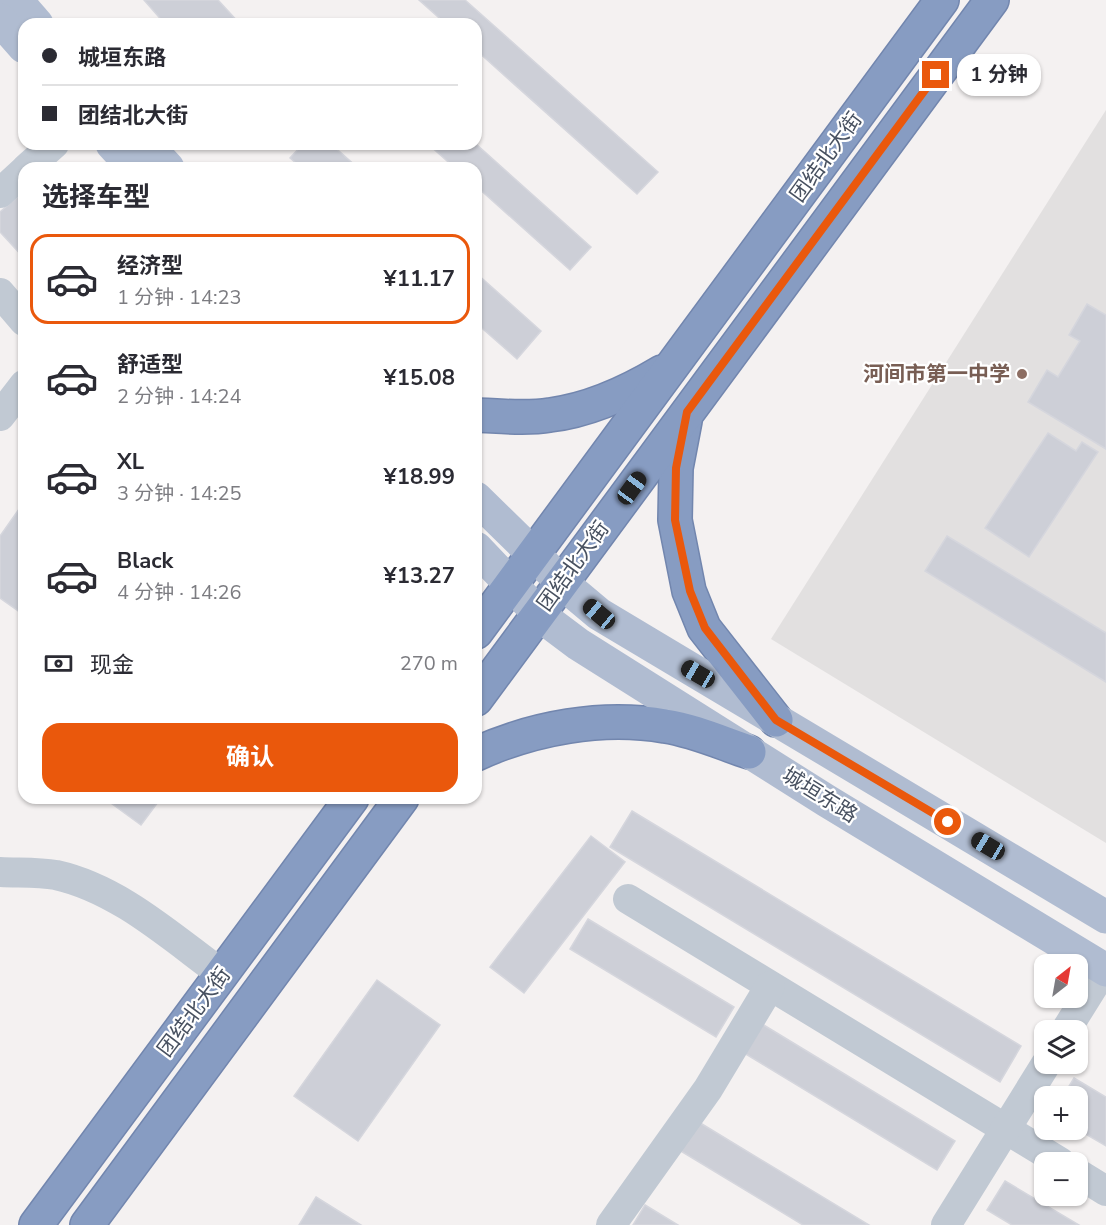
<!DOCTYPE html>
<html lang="zh">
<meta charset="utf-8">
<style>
body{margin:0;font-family:"Nunito Sans","Noto Sans SC",sans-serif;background:#f2f2f3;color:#2b2b33;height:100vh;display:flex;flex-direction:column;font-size:22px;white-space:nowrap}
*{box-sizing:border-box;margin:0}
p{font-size:20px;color:#7c7c81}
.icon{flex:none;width:33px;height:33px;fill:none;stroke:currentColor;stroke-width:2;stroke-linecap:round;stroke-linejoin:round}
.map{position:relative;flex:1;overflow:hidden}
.drawer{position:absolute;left:18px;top:162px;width:464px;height:642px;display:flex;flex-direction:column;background:#fff;border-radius:18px;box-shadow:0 2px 4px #0004}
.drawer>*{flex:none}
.banner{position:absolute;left:18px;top:18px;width:464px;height:132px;border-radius:18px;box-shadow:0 2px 4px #0004;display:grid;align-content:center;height:132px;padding:0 24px;background:#fff}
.needle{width:39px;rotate:31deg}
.controls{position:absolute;left:1034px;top:954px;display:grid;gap:12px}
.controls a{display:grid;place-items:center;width:54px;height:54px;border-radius:12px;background:#fff;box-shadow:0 2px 4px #0004;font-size:30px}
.end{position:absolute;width:27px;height:27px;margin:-14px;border:8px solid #ea580c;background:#fff;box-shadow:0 0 0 3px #fff}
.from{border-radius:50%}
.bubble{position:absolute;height:42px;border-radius:18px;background:#fff;box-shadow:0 2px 4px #0004;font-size:20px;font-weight:700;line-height:42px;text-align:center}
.car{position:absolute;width:18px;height:36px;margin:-18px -9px;border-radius:8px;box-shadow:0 0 4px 2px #0007;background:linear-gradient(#222 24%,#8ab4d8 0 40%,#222 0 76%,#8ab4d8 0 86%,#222 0)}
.banner b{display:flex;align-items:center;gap:21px;height:57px;font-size:22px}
.banner b+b{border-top:2px solid #e1e1e2}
.banner i{width:15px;height:15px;background:#2b2b33}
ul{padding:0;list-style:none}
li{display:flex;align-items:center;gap:18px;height:90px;margin:0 12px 9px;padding:0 12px;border:3px solid transparent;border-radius:18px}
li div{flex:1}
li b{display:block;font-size:22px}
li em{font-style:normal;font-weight:700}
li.selected{border-color:#ea580c}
li>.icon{width:54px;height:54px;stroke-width:1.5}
h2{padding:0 24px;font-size:27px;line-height:72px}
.pay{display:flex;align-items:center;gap:15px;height:66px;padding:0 24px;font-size:22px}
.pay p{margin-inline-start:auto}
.primary-button{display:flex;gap:12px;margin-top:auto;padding:12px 24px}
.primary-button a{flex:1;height:69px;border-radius:18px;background:#ea580c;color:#fff;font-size:24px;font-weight:700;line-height:69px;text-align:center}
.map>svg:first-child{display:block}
</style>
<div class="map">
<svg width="1106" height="1225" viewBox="0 0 1106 1225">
<rect width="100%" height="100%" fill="#f4f1f1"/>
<!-- education -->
<polygon fill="#e2e0e0" points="1106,110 1106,843 771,639"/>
<!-- building -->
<g fill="#cdcfd7" stroke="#d5d6dd" stroke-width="1.5">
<polygon points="144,0 218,0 240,24 165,24"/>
<polygon points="419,0 465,0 658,172 637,194 476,50 476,24 446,24"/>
<polygon points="303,144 331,144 358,168 302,168 290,158"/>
<polygon points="428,144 476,144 591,247 570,270 476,186 476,168 455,168"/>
<polygon points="24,191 24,258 0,232 0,212"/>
<polygon points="476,273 541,331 517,359 476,323"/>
<polygon points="1087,304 1106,315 1106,449 1028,402 1047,370 1058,377 1080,341 1069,335"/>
<polygon points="1048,433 1076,451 1082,442 1098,452 1029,557 985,528"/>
<polygon points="24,502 24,615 0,598 0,536"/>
<polygon points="947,536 1106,633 1106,682 925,571"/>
<polygon points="104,798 161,798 141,825"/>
<polygon points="632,811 1021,1046 1000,1082 610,847"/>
<polygon points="591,836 625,862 524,993 490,967"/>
<polygon points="588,919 734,1007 716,1037 570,949"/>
<polygon points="377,980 440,1025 358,1141 294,1096"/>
<polygon points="762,1024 955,1141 937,1170 744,1053"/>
<polygon points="1074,1078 1106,1097 1106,1146 1077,1129 1077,1096 1063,1096"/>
<polygon points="697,1121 869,1225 803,1225 679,1150"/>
<polygon points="1005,1181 1079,1225 1012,1225 987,1210"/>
<polygon points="316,1197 361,1225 299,1225"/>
<polygon points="645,1205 678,1225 633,1225"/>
</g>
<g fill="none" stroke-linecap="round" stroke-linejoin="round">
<!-- highway casing -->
<g stroke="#7286ae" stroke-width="36">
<g id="highway">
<path d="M476,415C500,416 526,419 550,415C590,410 627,393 662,372"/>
<polyline points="685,421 676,468 675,520 689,591 704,628 776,720"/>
<polyline points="476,632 942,0"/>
<polyline points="476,699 992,0"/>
<path d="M476,754C533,728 602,715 665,726C693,730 722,743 749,752"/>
<polyline points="36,1225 352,798"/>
<polyline points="87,1225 402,798"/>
</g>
</g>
<!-- minor -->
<g stroke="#c1c9d3" stroke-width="30">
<polyline points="27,168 54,144"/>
<polyline points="0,193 24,171"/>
<polyline points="0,293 24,321"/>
<polyline points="0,416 24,385"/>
<path d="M0,872C18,873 38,872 56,875C119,889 171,937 222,974"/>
<polyline points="628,899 1060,1162"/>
<polyline points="1066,1030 1104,969"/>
<polyline points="1077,1173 1106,1191"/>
<polyline points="611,1225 708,1089 770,986"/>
<polyline points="946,1225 1046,1064"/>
</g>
<!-- major -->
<g stroke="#b0bcd1" stroke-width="33">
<polyline points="16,0 37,24"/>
<polyline points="0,20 24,47"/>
<polyline points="112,144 134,168"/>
<polyline points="146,144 168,168"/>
<polyline points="476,498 568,588 599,614 1106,917"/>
<polyline points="476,548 542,617 578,644 827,801 1106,970"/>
</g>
<!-- highway -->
<use href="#highway" stroke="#879cc2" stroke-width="33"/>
</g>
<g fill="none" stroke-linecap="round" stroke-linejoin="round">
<!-- route -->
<polyline stroke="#ea580c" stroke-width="8" points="936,75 687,412 676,468 675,520 690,591 705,628 776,720 948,822"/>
</g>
<!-- markers -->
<circle fill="#8d6e63" stroke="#fff" stroke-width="2" cx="1022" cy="374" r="6"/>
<g text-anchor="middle" stroke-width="4.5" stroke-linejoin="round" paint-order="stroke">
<!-- street labels -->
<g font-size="21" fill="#485160" stroke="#fff">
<text transform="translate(826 157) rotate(-54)" y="7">团结北大街</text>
<text transform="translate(573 566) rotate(-54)" y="7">团结北大街</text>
<text transform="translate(820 795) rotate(32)" y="7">城垣东路</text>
<text transform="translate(194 1012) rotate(-53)" y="7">团结北大街</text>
</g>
<!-- education labels -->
<g font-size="21" font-weight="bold" fill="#785e54" stroke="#fff" text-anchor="end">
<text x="1010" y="381">河间市第一中学</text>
</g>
</g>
</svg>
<div class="controls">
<a><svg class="needle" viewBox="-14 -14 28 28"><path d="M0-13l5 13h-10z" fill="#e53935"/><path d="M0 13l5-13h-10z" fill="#7c7c81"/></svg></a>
<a><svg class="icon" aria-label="layers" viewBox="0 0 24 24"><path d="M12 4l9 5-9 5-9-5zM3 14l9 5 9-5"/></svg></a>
<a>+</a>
<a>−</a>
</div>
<i class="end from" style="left:948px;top:822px"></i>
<i class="end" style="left:936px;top:75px"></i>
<div class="bubble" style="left:957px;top:54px;width:84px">1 分钟</div>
<i class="car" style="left:632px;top:488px;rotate:36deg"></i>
<i class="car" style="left:599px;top:614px;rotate:310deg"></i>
<i class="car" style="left:698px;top:674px;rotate:300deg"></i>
<i class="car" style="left:988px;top:846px;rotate:301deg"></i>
<div class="banner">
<b><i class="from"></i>城垣东路</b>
<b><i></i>团结北大街</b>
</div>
<section class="drawer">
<h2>选择车型</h2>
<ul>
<li class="selected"><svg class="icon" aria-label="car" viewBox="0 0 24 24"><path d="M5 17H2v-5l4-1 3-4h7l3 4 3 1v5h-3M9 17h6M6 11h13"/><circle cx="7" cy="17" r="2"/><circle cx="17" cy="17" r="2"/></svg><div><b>经济型</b><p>1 分钟 · 14:23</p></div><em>¥11.17</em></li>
<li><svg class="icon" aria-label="car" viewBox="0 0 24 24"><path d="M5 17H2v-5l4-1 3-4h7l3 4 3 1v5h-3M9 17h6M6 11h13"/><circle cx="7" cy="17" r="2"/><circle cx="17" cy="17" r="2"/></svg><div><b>舒适型</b><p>2 分钟 · 14:24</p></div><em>¥15.08</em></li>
<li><svg class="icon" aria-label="car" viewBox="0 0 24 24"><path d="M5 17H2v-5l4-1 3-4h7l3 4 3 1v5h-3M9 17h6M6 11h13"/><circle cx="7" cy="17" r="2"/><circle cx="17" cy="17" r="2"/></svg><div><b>XL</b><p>3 分钟 · 14:25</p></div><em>¥18.99</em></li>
<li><svg class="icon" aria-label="car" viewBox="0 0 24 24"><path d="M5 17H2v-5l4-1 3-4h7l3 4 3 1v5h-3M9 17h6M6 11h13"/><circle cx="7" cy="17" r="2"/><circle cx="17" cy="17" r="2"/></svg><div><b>Black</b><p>4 分钟 · 14:26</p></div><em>¥13.27</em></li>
</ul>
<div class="pay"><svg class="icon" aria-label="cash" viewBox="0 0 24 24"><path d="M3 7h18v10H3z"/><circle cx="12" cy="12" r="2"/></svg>现金<p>270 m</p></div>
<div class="primary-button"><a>确认</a></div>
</section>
</div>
